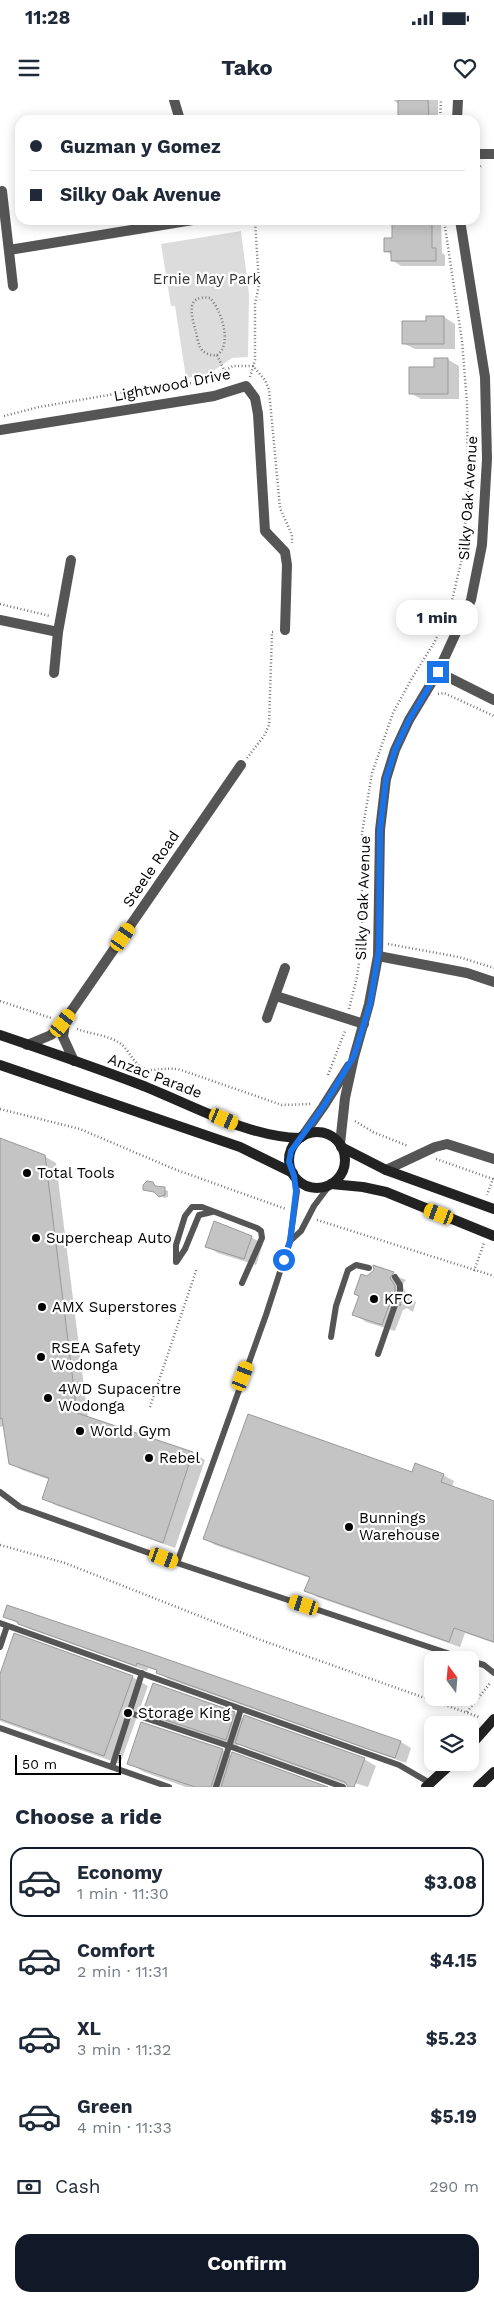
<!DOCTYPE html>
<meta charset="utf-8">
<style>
body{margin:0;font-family:"Work Sans",sans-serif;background:#f6f6f7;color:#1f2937;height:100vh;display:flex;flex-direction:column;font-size:19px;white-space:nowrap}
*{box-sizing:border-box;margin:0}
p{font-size:16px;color:#747a83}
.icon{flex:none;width:28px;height:28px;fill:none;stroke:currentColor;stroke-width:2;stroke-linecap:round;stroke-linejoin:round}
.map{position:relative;height:1687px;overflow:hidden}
.panel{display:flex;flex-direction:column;background:#fff;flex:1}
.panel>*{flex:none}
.guide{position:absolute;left:15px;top:15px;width:465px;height:110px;border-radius:15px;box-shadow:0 2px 12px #0003;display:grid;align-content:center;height:110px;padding:0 15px;background:#fff}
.needle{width:32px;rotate:344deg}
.tools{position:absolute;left:424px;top:1551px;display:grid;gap:10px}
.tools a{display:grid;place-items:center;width:55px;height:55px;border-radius:10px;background:#fff;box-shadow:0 2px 12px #0003;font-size:25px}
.scale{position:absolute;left:15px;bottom:12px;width:106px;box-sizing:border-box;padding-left:5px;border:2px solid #000;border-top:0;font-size:14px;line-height:18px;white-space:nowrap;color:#000;-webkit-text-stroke:4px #fff;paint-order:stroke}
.end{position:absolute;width:22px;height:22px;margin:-11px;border:6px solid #1a73e8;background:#fff;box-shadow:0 0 0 2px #fff}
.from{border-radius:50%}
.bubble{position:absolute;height:35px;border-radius:15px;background:#fff;box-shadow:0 2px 12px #0003;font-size:16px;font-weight:700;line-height:35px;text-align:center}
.car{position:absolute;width:15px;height:30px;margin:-15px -8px;border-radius:6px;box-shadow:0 0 4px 1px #0007;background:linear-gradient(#f5c518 24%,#345 0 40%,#f5c518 0 76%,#345 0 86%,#f5c518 0)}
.guide b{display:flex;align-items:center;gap:18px;height:48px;font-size:19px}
.guide b+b{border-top:1px solid #e0e1e3}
.guide i{width:12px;height:12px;background:#1f2937}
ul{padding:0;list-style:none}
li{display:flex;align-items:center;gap:15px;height:70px;margin:0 10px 8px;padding:0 5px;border:2px solid transparent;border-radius:15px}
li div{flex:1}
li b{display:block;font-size:19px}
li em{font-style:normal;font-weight:700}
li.on{border-color:#111827}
li>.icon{width:45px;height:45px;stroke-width:1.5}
h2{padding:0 15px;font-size:22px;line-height:60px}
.pay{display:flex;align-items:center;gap:12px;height:55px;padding:0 15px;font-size:19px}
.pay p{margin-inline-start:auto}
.action{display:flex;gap:10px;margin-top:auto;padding:10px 15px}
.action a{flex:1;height:58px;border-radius:15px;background:#111827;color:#fff;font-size:20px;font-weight:700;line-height:58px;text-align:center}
.status{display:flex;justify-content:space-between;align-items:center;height:35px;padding:0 25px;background:#fff;direction:ltr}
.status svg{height:14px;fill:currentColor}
header{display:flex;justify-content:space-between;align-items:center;height:65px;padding:0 15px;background:#fff;font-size:22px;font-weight:700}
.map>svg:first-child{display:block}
</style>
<div class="status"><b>11:28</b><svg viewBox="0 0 49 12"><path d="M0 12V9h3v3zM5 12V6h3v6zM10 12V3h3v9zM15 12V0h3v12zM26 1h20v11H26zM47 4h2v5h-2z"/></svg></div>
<header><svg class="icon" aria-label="menu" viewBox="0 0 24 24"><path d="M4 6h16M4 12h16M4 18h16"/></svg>Tako<svg class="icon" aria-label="heart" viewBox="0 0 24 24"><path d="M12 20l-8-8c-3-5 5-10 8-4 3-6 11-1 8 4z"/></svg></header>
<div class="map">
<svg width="494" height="1687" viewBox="0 0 494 1687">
<rect width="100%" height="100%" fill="#fff"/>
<!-- green -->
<polygon fill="#dcdcdc" points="241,131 249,194 248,257 232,258 207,275 186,278 175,206 171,206 161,144"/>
<!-- shadow -->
<g fill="#0003" fill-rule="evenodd">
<polygon points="393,0 438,0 438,20 399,20 399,4"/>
<polygon points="393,120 441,120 442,153 445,155 445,166 401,166 392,160 392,155 385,151 393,139"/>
<polygon points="444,217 455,224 455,249 415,249 403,243 427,222"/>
<polygon points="447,259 459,266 459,299 421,299 410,293 435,268"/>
<polygon points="0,1039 44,1056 56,1063 88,1318 193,1353 205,1360 175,1448 55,1405 44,1398 50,1380 22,1370 10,1363 5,1326 0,1327"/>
<polygon points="154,1084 157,1087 168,1091 168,1097 164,1098 157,1093 145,1089"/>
<polygon points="251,1137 263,1144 256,1165 218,1153 206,1146"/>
<path d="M374,1167L406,1180L402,1185L408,1197L416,1202L413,1212L407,1208L403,1210L395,1231L366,1222L354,1214L368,1177L375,1170ZM402,1197H404L402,1204H399Z"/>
<polygon points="413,1374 443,1375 454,1381 452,1387 494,1402 494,1543 465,1533 460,1547 317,1497 306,1490 310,1478 215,1445 205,1439"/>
<polygon points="8,1506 401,1642 411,1648 406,1663 168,1579 158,1571 148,1568 147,1571 30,1529 5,1517"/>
<polygon points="0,1577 132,1577 148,1586 120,1664 0,1621"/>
<polygon points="146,1612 234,1613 244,1619 364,1659 376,1666 368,1687 351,1682 350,1686 249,1649 239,1643 238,1646 158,1619"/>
<polygon points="222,1650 232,1656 325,1687 186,1687 144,1672 128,1663"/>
</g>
<!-- building -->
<g fill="#c4c4c4" stroke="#999">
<polygon points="398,0 428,0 429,20 398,20"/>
<polygon points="392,120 432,120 432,148 436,148 436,161 391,161 391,151 384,152 384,138 392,138"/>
<polygon points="426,216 444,216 444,244 402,244 402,221 426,221"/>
<polygon points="434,258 448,258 448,294 409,294 409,267 434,267"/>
<polygon points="0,1038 45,1055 77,1313 193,1352 163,1443 42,1399 49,1378 9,1364 2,1318 0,1319"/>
<polygon points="147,1081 153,1082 155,1086 165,1087 165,1095 159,1097 154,1092 143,1090 143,1085"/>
<polygon points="214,1121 252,1136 244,1159 205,1147"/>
<polygon points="373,1165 394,1172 390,1178 395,1186 395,1193 400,1196 404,1194 400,1206 396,1200 390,1203 382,1225 352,1215 359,1196 354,1194 361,1174 367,1176 374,1170"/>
<polygon points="248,1314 412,1372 415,1363 444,1374 441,1382 494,1401 494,1542 454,1528 449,1542 304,1491 310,1477 203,1439"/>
<polygon points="7,1505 152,1554 401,1641 395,1658 368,1649 156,1573 157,1570 137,1563 136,1566 18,1524 18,1522 3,1517"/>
<polygon points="14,1533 133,1576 104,1656 0,1619 0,1574"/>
<polygon points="153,1583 235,1612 226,1640 144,1613 146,1609 144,1608"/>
<polygon points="244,1615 365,1658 354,1687 348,1687 345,1682 235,1643"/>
<polygon points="141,1622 223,1649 211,1687 195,1687 127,1664"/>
<polygon points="232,1652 328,1687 221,1687"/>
</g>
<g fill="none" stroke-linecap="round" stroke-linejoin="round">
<!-- path -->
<g stroke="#777" stroke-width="2.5" stroke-dasharray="1 2.5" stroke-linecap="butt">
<polyline points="440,20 441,0"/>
<polyline points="475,71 481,66"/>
<path d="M217,255C233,245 221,209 210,198C184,194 192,217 196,232C197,236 198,243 200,247C203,253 210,256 217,255L225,272"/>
<polyline points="250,277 255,260 255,204 259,185 255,120"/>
<polyline points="4,316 39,307 161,286 205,282 233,266 253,266 265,280 269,290 280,408 292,435 292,443"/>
<polyline points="0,504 50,516"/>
<polyline points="438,594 444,593 494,616"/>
<polyline points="247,658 264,636 269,625 272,532 274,532"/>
<polyline points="388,844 459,857 494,868"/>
<polyline points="0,901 51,918"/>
<polyline points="349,909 357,877 362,841 362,733 372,673 393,613 412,578 434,543 449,513 463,454 468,388 467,303 462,241 444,120"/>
<path d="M77,929C90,934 109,935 121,944C131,952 135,969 150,970C161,970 169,967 181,970L282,1005L311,1004"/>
<polyline points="328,975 345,931"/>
<polyline points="0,1009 80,1029 174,1069 286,1109"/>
<polyline points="355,1021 373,1032 408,1046"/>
<polyline points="436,1059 493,1079 487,1095"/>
<polyline points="317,1120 494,1176"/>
<polyline points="474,1171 484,1143"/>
<polyline points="150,1307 197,1168"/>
<polyline points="0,1445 65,1463 258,1539 479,1617"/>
<polyline points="467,1612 491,1582"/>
</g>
<!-- service -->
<g stroke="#555" stroke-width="6">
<polyline points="290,1141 301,1131 314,1106 329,1086"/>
<polyline points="177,1161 185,1149 199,1115 212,1112"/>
<polyline points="176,1162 176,1145 185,1116 192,1107 202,1107 257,1128 261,1131 262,1138 242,1183"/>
<polyline points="395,1177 400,1185 400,1191"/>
<polyline points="331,1237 336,1206 348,1170 356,1165 369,1168"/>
<polyline points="378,1254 395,1205"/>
<polyline points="0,1392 20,1407 177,1463 266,1215 290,1141 297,1091 294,1076"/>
<polyline points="177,1463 468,1560"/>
<polyline points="0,1523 399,1665 430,1683"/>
<polyline points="0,1547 7,1526"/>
<polyline points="470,1561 484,1565 494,1573"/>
<polyline points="130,1613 229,1646 343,1687"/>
<polyline points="0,1628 169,1687"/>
<polyline points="112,1667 142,1573"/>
<polyline points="216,1687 241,1609"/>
</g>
<!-- minor -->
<g stroke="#555" stroke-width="10">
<polyline points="174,0 180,20"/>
<polyline points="457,20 458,0"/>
<polyline points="475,54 494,54"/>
<polyline points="2,91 13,186"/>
<polyline points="9,150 193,120"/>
<polyline points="0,330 214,296 246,286 255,298 258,314 265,431 285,452 287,465 285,530"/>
<polyline points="0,520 58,532"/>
<polyline points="438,572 494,600"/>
<polyline points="54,573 58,532 71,460"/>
<polyline points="378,856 467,873 494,882"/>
<polyline points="276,896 364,924"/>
<polyline points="267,918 285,868"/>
<polyline points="65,923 63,937 74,961"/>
<polyline points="27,945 51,935 63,923 241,665"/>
<polyline points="302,1037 323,1007 349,966"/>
<polyline points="340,1044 345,998 354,957 369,904 378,856 380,730 386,679 395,650 409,620 438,572 471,500 482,445 487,359 485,277 460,120"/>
<polyline points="386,1070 435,1047 447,1044 494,1059"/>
</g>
<!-- secondary -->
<g stroke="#222" stroke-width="10">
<path d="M0,935C47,951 94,967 141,985C190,1004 247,1037 300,1038"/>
<polyline points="0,965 240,1047 293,1073"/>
<circle cx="317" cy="1060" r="28"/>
<polyline points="341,1047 386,1070 494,1109"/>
<polyline points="331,1084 363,1087 386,1092 494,1136"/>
<polyline points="470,1646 494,1619"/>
<polyline points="426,1687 453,1662"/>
<polyline points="478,1687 494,1672"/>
</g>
</g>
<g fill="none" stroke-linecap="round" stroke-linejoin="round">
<!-- route -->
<polyline stroke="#1a73e8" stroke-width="6" points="284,1160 290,1142 296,1091 294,1076 289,1062 291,1051 323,1007 354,956 370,904 379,850 380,730 386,679 395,650 409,620 438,572"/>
</g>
<!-- markers -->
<g fill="#000" stroke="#fff" stroke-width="2">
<circle cx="27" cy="1073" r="5"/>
<circle cx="36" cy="1138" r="5"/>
<circle cx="374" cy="1199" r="5"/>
<circle cx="42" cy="1207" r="5"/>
<circle cx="41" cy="1257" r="5"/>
<circle cx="48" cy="1298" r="5"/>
<circle cx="80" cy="1331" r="5"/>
<circle cx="149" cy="1358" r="5"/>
<circle cx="349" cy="1427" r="5"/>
<circle cx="128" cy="1613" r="5"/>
</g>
<g text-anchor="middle" stroke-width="4.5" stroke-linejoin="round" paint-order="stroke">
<!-- park labels -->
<g font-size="15" fill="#333" stroke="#fff">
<text x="207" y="184">Ernie May Park</text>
</g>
<!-- street labels -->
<g font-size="15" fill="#000" stroke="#fff">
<text transform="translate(172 285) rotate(-11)" y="5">Lightwood Drive</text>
<text transform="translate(468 398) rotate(-86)" y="5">Silky Oak Avenue</text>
<text transform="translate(151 769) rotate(-56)" y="5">Steele Road</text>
<text transform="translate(363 798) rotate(-88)" y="5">Silky Oak Avenue</text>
<text transform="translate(155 976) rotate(21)" y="5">Anzac Parade</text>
</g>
<!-- poi labels -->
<g font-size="15" fill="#000" stroke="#fff" text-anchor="start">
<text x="37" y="1078">Total Tools</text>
<text x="46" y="1143">Supercheap Auto</text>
<text x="384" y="1204">KFC</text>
<text x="52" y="1212">AMX Superstores</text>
<text x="51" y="1253">RSEA Safety<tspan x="51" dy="17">Wodonga</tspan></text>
<text x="58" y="1294">4WD Supacentre<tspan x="58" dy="17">Wodonga</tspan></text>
<text x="90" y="1336">World Gym</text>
<text x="159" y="1363">Rebel</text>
<text x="359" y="1423">Bunnings<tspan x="359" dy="17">Warehouse</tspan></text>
<text x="138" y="1618">Storage King</text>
</g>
</g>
</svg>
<div class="tools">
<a><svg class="needle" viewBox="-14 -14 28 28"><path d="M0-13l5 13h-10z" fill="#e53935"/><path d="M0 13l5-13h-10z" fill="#747a83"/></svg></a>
<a><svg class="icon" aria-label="layers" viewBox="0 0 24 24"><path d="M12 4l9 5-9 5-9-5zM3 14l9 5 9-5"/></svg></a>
</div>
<div class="scale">50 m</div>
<i class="end from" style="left:284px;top:1160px"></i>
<i class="end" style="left:438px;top:572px"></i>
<div class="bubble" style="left:396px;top:500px;width:82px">1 min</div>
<i class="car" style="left:123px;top:837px;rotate:35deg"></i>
<i class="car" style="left:63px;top:923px;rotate:38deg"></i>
<i class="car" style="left:224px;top:1019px;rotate:113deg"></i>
<i class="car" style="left:439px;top:1114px;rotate:291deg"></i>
<i class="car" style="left:243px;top:1276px;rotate:21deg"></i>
<i class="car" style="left:164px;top:1458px;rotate:110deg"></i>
<i class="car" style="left:304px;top:1505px;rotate:288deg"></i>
<div class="guide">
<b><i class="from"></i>Guzman y Gomez</b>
<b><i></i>Silky Oak Avenue</b>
</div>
</div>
<section class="panel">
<h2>Choose a ride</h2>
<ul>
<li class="on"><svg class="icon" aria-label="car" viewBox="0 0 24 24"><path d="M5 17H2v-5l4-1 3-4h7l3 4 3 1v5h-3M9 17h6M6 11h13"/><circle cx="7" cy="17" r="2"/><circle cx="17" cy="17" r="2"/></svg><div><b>Economy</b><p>1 min · 11:30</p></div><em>$3.08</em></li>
<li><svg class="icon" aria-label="car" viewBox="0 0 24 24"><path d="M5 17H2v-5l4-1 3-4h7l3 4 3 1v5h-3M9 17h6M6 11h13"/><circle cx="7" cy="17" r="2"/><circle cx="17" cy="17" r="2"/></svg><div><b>Comfort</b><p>2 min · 11:31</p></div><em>$4.15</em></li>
<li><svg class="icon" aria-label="car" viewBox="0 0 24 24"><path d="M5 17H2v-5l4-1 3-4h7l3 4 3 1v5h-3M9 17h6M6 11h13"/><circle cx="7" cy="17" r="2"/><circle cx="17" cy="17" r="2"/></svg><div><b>XL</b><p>3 min · 11:32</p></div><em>$5.23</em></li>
<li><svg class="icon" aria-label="car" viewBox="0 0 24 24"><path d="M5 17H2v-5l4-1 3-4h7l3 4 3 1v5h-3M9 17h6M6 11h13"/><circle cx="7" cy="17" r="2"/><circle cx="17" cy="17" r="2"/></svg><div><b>Green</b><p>4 min · 11:33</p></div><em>$5.19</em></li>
</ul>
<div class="pay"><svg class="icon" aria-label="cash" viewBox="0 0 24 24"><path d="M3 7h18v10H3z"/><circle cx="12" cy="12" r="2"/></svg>Cash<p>290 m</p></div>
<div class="action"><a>Confirm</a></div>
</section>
